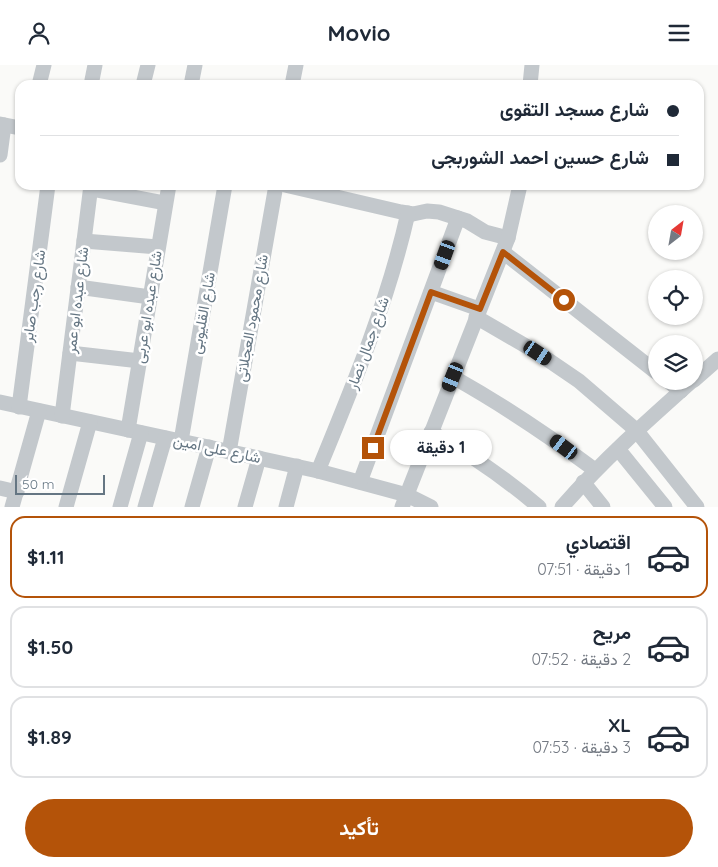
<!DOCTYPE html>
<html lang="ar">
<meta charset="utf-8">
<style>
body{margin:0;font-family:Quicksand,Vazirmatn,sans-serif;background:#f2f2f3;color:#1f2937;direction:rtl;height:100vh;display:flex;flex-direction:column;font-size:19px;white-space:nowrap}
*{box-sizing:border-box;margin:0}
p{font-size:16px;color:#747a83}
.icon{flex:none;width:28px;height:28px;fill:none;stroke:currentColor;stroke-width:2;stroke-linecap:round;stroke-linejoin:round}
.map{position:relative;height:442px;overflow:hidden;direction:ltr}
.panel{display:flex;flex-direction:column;background:#fff;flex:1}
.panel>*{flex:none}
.banner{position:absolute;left:15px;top:15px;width:689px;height:110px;border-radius:15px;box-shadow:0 1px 4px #0004;direction:rtl;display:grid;align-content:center;height:110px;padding:0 25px;background:#fff}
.needle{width:32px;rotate:31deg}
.buttons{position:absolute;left:648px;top:140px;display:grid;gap:10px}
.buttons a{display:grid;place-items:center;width:55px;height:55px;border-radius:50%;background:#fff;box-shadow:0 1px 4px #0004;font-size:25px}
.scale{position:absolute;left:15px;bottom:12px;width:90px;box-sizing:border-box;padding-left:5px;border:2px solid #657683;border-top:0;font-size:14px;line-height:18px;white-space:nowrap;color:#657683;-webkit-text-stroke:4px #fff;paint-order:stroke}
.end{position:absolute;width:22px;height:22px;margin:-11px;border:6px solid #b45309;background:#fff;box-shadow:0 0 0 2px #fff}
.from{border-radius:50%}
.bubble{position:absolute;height:35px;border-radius:18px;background:#fff;box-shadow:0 1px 4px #0004;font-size:16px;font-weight:700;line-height:35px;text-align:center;direction:rtl}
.car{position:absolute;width:15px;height:30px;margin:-15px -8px;border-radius:6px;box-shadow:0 0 4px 1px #0007;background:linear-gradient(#222 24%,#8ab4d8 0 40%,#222 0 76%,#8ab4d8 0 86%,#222 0)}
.banner b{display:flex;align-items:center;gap:18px;height:48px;font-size:19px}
.banner b+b{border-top:1px solid #e0e1e3}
.banner i{width:12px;height:12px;background:#1f2937}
ul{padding:9px 0 0;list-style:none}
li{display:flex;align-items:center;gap:15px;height:82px;margin:0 10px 8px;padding:0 15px;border:2px solid #e0e1e3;border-radius:15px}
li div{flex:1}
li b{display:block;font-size:19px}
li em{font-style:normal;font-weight:700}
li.selected{border-color:#b45309}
li>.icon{width:45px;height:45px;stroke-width:1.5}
.cta{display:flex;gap:10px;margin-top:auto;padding:10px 25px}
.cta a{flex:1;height:58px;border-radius:30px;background:#b45309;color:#fff;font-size:20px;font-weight:700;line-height:58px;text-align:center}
header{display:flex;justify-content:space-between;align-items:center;height:65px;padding:0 25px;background:#fff;font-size:22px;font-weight:700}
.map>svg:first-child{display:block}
</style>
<header><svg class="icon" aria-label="menu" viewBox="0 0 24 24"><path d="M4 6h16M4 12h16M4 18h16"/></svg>Movio<svg class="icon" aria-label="person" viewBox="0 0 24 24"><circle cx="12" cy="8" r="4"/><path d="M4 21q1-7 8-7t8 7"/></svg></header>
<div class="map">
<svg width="718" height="442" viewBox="0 0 718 442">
<rect width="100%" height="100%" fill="#fafaf8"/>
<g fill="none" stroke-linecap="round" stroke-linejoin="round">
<!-- minor -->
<g stroke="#c3c8cc" stroke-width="15">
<polyline points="39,20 44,0"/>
<polyline points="91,20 95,0"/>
<polyline points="143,20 148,0"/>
<polyline points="191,20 195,0"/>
<polyline points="292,20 296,0"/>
<polyline points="530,20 532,0"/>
<polyline points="0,59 20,63"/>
<polyline points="0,90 4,60"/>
<polyline points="285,120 401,147 413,149 427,146 439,147 467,156 485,167 508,173"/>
<polyline points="91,124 165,138"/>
<polyline points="84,176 158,182"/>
<polyline points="503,187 656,307"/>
<polyline points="78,222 150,232"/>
<polyline points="431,227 479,244"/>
<polyline points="476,252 538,288 579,316 636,365 697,442"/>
<polyline points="70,288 140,296"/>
<path d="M453,312C503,340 549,371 595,405"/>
<polyline points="694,315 718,294"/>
<polyline points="668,316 681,326"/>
<polyline points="0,337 318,406 407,430 431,442"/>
<polyline points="19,342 48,120"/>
<polyline points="62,351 91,120"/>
<polyline points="128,365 169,120"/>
<path d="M431,367C470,389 505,413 539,442"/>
<polyline points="181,376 225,120"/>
<polyline points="618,384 665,442"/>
<polyline points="229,387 276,120"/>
<path d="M318,406C353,321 388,237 408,148"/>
<polyline points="360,417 458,153"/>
<polyline points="583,417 603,442"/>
<polyline points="0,423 17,427"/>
<polyline points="12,442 39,346"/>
<polyline points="66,442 90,357"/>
<polyline points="120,442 141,368"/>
<polyline points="145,442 165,373"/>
<polyline points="192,442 209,382"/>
<polyline points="245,442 259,393"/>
<polyline points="286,442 297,401"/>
<polyline points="402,442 508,173 520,120"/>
<path d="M562,442C602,396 647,356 692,316"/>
</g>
</g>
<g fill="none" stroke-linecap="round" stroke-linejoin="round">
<!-- route -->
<polyline stroke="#b45309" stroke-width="6" points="373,383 431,227 480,244 503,187 564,235"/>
</g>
<g text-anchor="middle" stroke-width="5" stroke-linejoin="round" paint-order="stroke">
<!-- street labels -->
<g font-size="15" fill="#657683" stroke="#fff">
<text transform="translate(34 231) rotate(-82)" y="5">شارع رجب صابر</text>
<text transform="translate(77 235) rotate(-83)" y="5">شارع عبده ابو عمر</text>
<text transform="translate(148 242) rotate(-81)" y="5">شارع عبده ابو عربى</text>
<text transform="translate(203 248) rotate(-80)" y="5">شارع القليوبى</text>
<text transform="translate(252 253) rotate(-80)" y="5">شارع محمود العجلاتى</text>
<text transform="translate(368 278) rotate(-70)" y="5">شارع جمال نصار</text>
<text transform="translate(217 384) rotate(12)" y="5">شارع على امين</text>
</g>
</g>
</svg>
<div class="buttons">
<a><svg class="needle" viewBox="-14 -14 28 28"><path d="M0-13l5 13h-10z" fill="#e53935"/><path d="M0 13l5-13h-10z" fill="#747a83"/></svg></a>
<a><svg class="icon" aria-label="locate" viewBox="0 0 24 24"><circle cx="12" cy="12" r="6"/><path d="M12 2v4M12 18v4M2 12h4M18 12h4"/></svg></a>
<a><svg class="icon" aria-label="layers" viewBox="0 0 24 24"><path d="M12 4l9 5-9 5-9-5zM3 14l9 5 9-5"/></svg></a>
</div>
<div class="scale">50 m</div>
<i class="end from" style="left:564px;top:235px"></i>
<i class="end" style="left:373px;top:383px"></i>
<div class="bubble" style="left:390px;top:365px;width:102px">1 دقيقة</div>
<i class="car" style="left:445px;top:190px;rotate:200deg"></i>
<i class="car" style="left:538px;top:288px;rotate:124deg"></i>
<i class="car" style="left:453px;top:312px;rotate:202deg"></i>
<i class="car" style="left:564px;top:382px;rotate:307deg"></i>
<div class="banner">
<b><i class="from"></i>شارع مسجد التقوى</b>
<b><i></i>شارع حسين احمد الشوربجى</b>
</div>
</div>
<section class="panel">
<ul>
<li class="selected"><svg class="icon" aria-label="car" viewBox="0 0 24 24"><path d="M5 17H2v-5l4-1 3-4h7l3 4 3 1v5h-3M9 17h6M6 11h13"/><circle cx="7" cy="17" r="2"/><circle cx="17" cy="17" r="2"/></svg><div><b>اقتصادي</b><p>1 دقيقة · 07:51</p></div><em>$1.11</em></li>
<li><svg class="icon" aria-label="car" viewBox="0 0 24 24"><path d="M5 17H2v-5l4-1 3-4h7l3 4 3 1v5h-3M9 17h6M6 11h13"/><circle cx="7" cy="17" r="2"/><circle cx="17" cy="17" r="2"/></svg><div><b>مريح</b><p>2 دقيقة · 07:52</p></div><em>$1.50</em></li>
<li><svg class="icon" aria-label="car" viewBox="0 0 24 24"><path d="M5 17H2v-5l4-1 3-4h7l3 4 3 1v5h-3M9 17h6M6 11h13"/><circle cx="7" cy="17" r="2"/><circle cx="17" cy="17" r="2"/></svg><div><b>XL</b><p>3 دقيقة · 07:53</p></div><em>$1.89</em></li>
</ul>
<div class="cta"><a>تأكيد</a></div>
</section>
